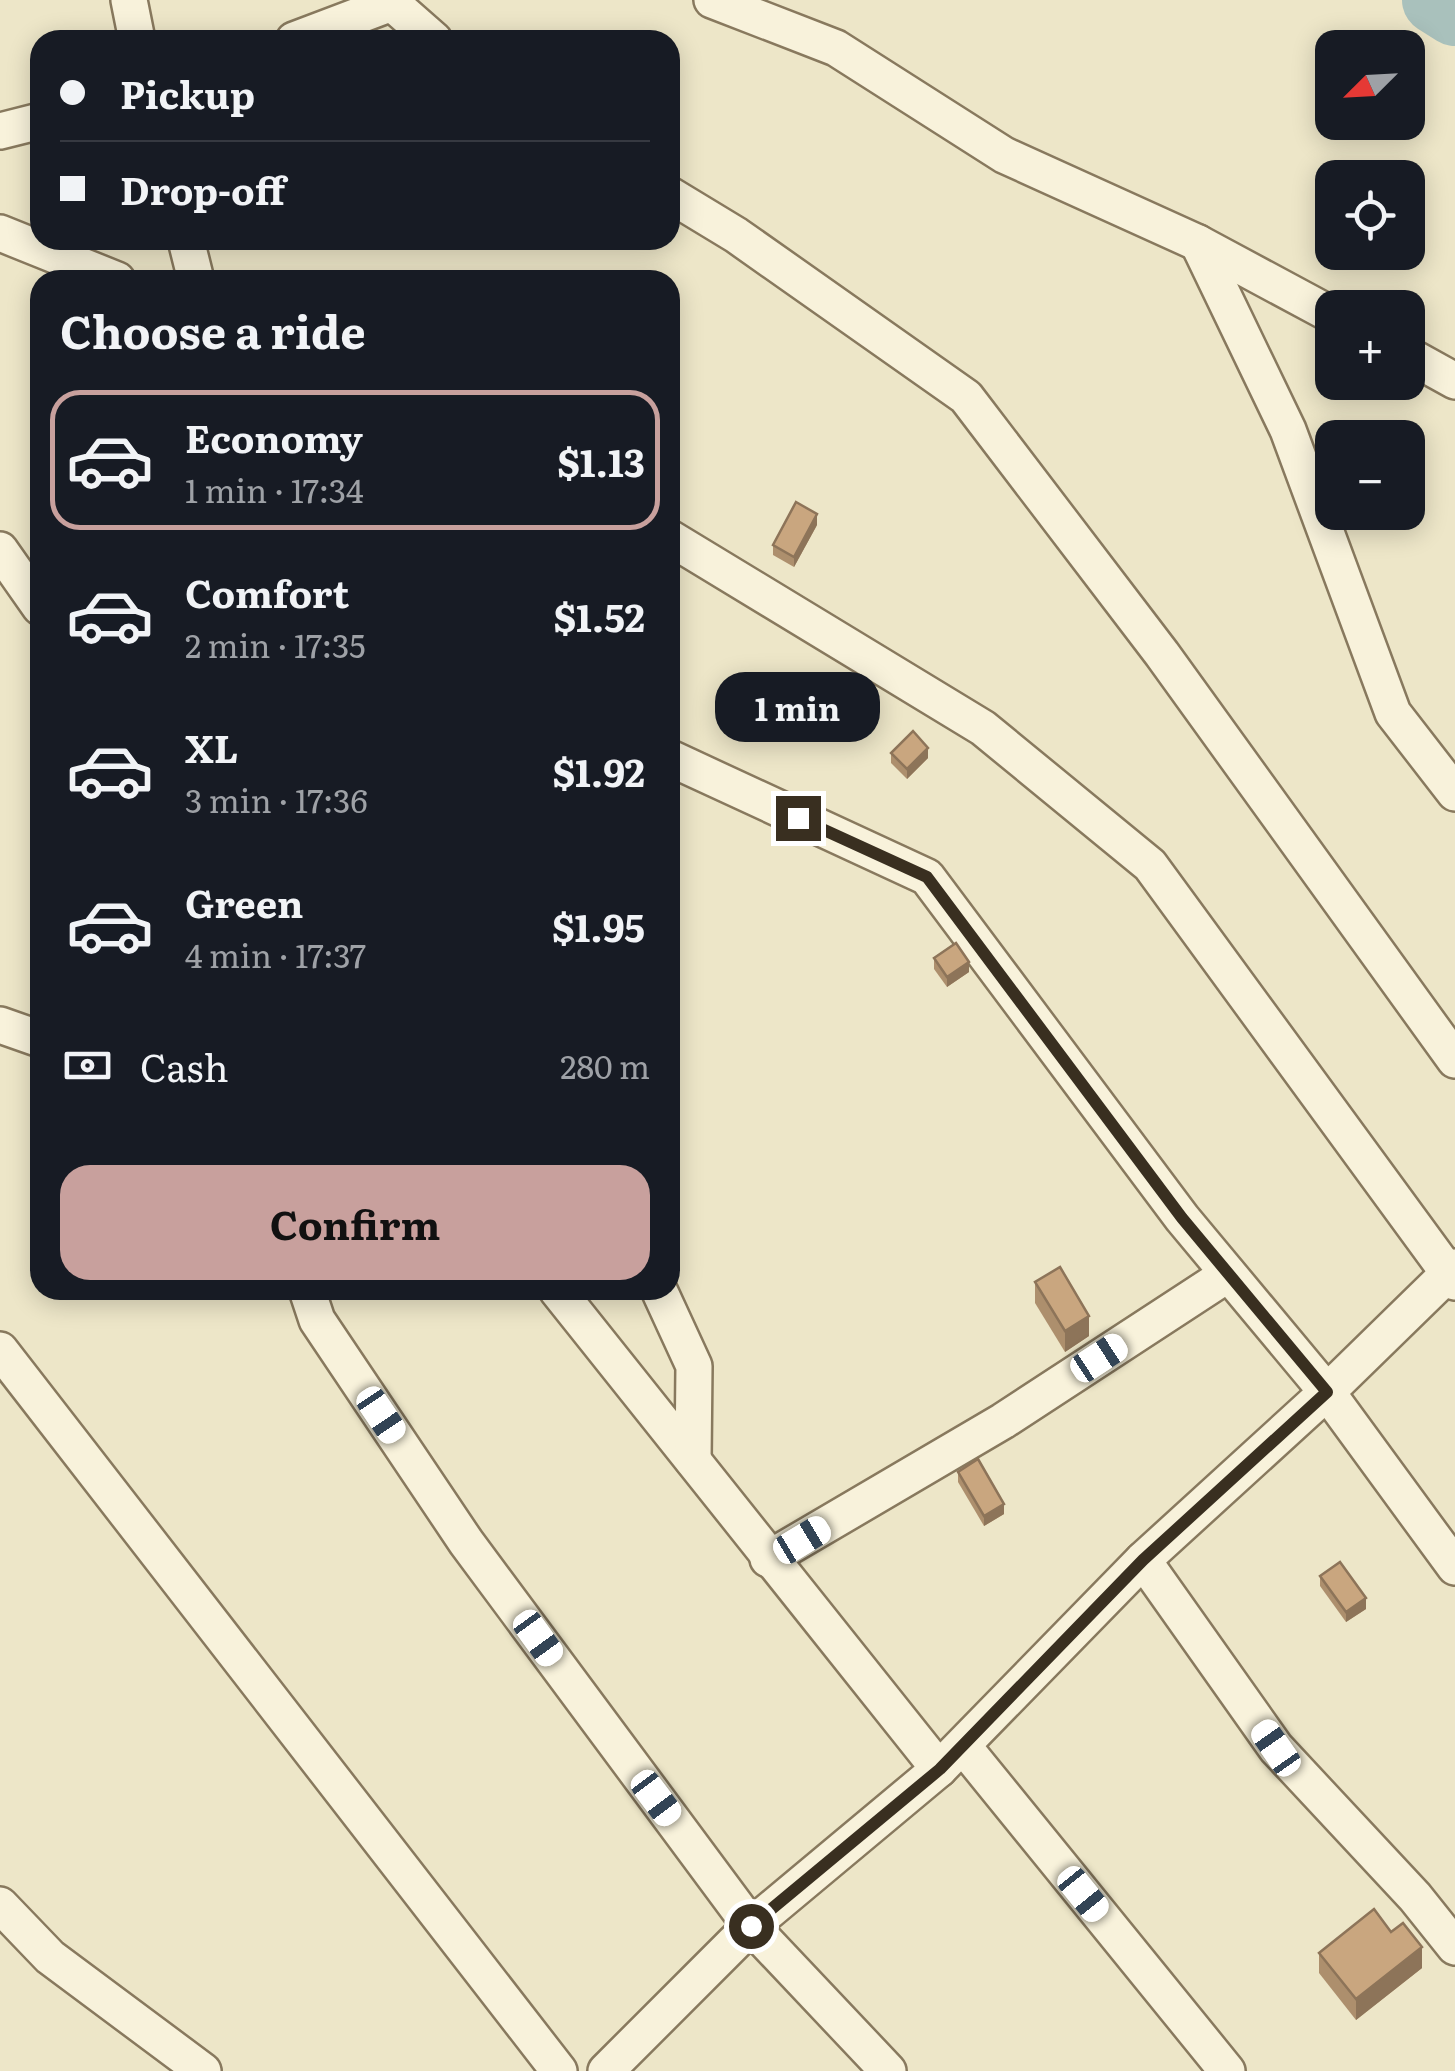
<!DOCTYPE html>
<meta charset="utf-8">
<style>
body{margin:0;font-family:Literata,serif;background:#20242c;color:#f1f3f6;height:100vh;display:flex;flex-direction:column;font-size:38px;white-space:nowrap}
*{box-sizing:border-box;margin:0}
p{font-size:32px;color:#9ea1a6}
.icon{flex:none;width:55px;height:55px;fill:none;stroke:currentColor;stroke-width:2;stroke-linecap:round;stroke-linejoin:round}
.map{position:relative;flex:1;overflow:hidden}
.drawer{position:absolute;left:30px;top:270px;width:650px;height:1030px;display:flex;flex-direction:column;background:#171b24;border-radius:30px;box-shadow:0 5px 25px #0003}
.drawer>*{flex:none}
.banner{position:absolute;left:30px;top:30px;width:650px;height:220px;border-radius:30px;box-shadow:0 5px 25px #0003;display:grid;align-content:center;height:220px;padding:0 30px;background:#171b24}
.needle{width:65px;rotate:246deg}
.tools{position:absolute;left:1315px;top:30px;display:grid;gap:20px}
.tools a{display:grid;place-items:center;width:110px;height:110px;border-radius:20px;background:#171b24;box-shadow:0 5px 25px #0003;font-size:50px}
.end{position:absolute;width:45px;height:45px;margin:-22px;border:12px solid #392f20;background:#fff;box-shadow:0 0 0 5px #fff}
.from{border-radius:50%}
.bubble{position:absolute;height:70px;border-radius:30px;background:#171b24;box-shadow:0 5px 25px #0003;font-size:32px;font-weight:700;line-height:70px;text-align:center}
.car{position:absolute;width:30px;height:60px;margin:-30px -15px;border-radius:12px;box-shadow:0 0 8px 2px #0007;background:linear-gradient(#fff 24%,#345 0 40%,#fff 0 76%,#345 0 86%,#fff 0)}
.banner b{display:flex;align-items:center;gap:35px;height:95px;font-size:38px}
.banner b+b{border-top:2px solid #363941}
.banner i{width:25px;height:25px;background:#f1f3f6}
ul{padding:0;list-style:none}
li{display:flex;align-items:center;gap:30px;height:140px;margin:0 20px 15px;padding:0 10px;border:5px solid transparent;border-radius:30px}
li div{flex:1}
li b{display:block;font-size:38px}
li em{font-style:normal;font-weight:700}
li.active{border-color:#c8a09d}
li>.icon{width:90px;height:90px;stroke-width:1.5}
h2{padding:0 30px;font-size:45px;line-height:120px}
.pay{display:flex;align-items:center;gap:25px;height:110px;padding:0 30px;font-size:38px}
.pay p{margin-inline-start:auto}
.cta{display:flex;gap:20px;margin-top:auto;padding:20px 30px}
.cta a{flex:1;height:115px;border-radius:30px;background:#c8a09d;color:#111;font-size:40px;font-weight:700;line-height:115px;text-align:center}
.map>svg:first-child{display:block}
</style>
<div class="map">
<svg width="1455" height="2071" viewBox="0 0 1455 2071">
<rect width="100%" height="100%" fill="#ede6c8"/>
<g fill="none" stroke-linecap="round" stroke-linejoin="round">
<!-- river -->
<polyline stroke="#a9c1bc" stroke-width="68" points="1436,0 1455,12"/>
<!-- street casing -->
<g stroke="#88795e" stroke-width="40">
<g id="street">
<polyline points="129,0 137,40"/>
<polyline points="712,0 836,48 1004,155 1198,243 1332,315"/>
<polyline points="294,40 392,3 434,40"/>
<polyline points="0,131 40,121"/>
<polyline points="670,195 736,235 966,397 1162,654 1455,1060"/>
<polyline points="0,233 117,280"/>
<polyline points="186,240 196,280"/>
<polyline points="1198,243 1288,430 1393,713 1455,793"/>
<polyline points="1408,355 1455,381"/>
<polyline points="670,538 983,728 1150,865 1455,1282"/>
<polyline points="0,550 40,607"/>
<polyline points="670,758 927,877 1182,1218 1327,1392 1455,1567"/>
<polyline points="0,1025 40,1039"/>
<polyline points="307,1290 317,1320 466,1542 751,1926 888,2071"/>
<polyline points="557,1290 939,1769"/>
<polyline points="659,1290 694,1366 693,1460"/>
<polyline points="0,1350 559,2071"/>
<polyline points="768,1559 1003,1421 1228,1274"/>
<polyline points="1143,1560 1276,1748 1415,1897 1455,1947"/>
<polyline points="963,1746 1227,2071"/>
<polyline points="0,1905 50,1957 203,2071"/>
<polyline points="606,2071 751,1926 939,1769 1143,1560 1327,1392 1455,1267"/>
</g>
</g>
<!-- street -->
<use href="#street" stroke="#f8f2db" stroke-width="35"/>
</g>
<!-- wall -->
<g fill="#ad8f6d">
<polygon points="817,525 794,567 773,555 773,545"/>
<polygon points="891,753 928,758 907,779 891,763"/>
<polygon points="934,958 969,972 947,987 934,969"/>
<polygon points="1035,1282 1089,1336 1065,1352 1035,1303"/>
<polygon points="958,1472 1004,1514 984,1526 958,1482"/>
<polygon points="1320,1576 1366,1609 1346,1622 1320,1586"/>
<polygon points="1391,1932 1422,1968 1356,2020 1319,1973 1319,1953"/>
</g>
<!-- shaded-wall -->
<g fill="#8d7459">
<polygon points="678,337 678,348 670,361 670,350"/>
<polygon points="817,514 817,525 794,567 794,557"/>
<polygon points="928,748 928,758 907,779 907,769"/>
<polygon points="969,962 969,972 947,987 947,977"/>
<polygon points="1089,1316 1089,1336 1065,1352 1065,1331"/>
<polygon points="1004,1504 1004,1514 984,1526 984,1516"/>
<polygon points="1366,1598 1366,1609 1346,1622 1346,1612"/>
<polygon points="1422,1947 1422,1968 1356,2020 1356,1999"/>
</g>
<!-- building -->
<g fill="#c9a67f" stroke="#8d7459" stroke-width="2.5">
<polygon points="670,333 678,337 670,350"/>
<polygon points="796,502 817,514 794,557 773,545"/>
<polygon points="913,731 928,748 907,769 891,753"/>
<polygon points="956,943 969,962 947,977 934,958"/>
<polygon points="1060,1267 1089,1316 1065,1331 1035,1282"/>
<polygon points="978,1459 1004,1504 984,1516 958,1472"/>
<polygon points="1340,1562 1366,1598 1346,1612 1320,1576"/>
<polygon points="1374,1909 1391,1932 1403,1923 1422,1947 1356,1999 1319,1953"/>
</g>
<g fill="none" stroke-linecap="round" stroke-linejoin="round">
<!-- route -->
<polyline stroke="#392f20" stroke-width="12" points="751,1926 940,1769 1143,1560 1327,1392 1182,1218 927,877 798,818"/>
</g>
</svg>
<div class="tools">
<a><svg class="needle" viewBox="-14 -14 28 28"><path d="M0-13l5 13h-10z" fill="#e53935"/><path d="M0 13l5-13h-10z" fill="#9ea1a6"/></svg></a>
<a><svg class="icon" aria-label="locate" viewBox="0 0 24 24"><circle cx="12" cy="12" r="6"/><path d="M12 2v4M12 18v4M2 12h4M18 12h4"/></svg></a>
<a>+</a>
<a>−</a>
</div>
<i class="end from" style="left:751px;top:1926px"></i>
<i class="end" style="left:798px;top:818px"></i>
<div class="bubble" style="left:715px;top:672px;width:165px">1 min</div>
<i class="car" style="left:1099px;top:1358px;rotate:57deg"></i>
<i class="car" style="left:381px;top:1415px;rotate:146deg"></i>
<i class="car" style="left:802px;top:1540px;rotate:59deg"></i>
<i class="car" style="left:538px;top:1638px;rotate:144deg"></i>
<i class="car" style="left:1276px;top:1748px;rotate:325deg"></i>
<i class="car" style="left:656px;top:1798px;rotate:143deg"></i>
<i class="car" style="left:1083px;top:1894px;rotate:141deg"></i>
<div class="banner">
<b><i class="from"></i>Pickup</b>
<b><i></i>Drop-off</b>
</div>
<section class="drawer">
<h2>Choose a ride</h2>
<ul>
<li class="active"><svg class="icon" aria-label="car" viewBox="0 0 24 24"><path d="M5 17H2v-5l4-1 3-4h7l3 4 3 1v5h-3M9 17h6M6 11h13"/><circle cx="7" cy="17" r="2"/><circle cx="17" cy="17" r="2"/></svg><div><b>Economy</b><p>1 min · 17:34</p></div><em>$1.13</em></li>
<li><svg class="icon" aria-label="car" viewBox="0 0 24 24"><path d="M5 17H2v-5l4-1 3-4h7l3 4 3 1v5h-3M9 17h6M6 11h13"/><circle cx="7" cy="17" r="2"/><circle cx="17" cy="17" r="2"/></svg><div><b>Comfort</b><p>2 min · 17:35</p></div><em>$1.52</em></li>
<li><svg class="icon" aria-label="car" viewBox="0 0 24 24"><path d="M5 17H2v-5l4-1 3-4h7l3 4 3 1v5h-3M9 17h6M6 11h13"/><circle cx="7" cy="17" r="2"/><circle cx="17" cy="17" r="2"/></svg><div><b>XL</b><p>3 min · 17:36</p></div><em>$1.92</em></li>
<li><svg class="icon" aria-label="car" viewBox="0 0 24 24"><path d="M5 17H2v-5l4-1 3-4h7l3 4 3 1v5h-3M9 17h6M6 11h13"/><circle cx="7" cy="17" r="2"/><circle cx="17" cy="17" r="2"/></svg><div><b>Green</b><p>4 min · 17:37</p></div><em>$1.95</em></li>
</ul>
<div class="pay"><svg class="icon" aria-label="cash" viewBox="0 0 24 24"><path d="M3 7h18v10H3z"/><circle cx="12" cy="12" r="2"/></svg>Cash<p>280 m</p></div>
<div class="cta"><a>Confirm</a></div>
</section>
</div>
